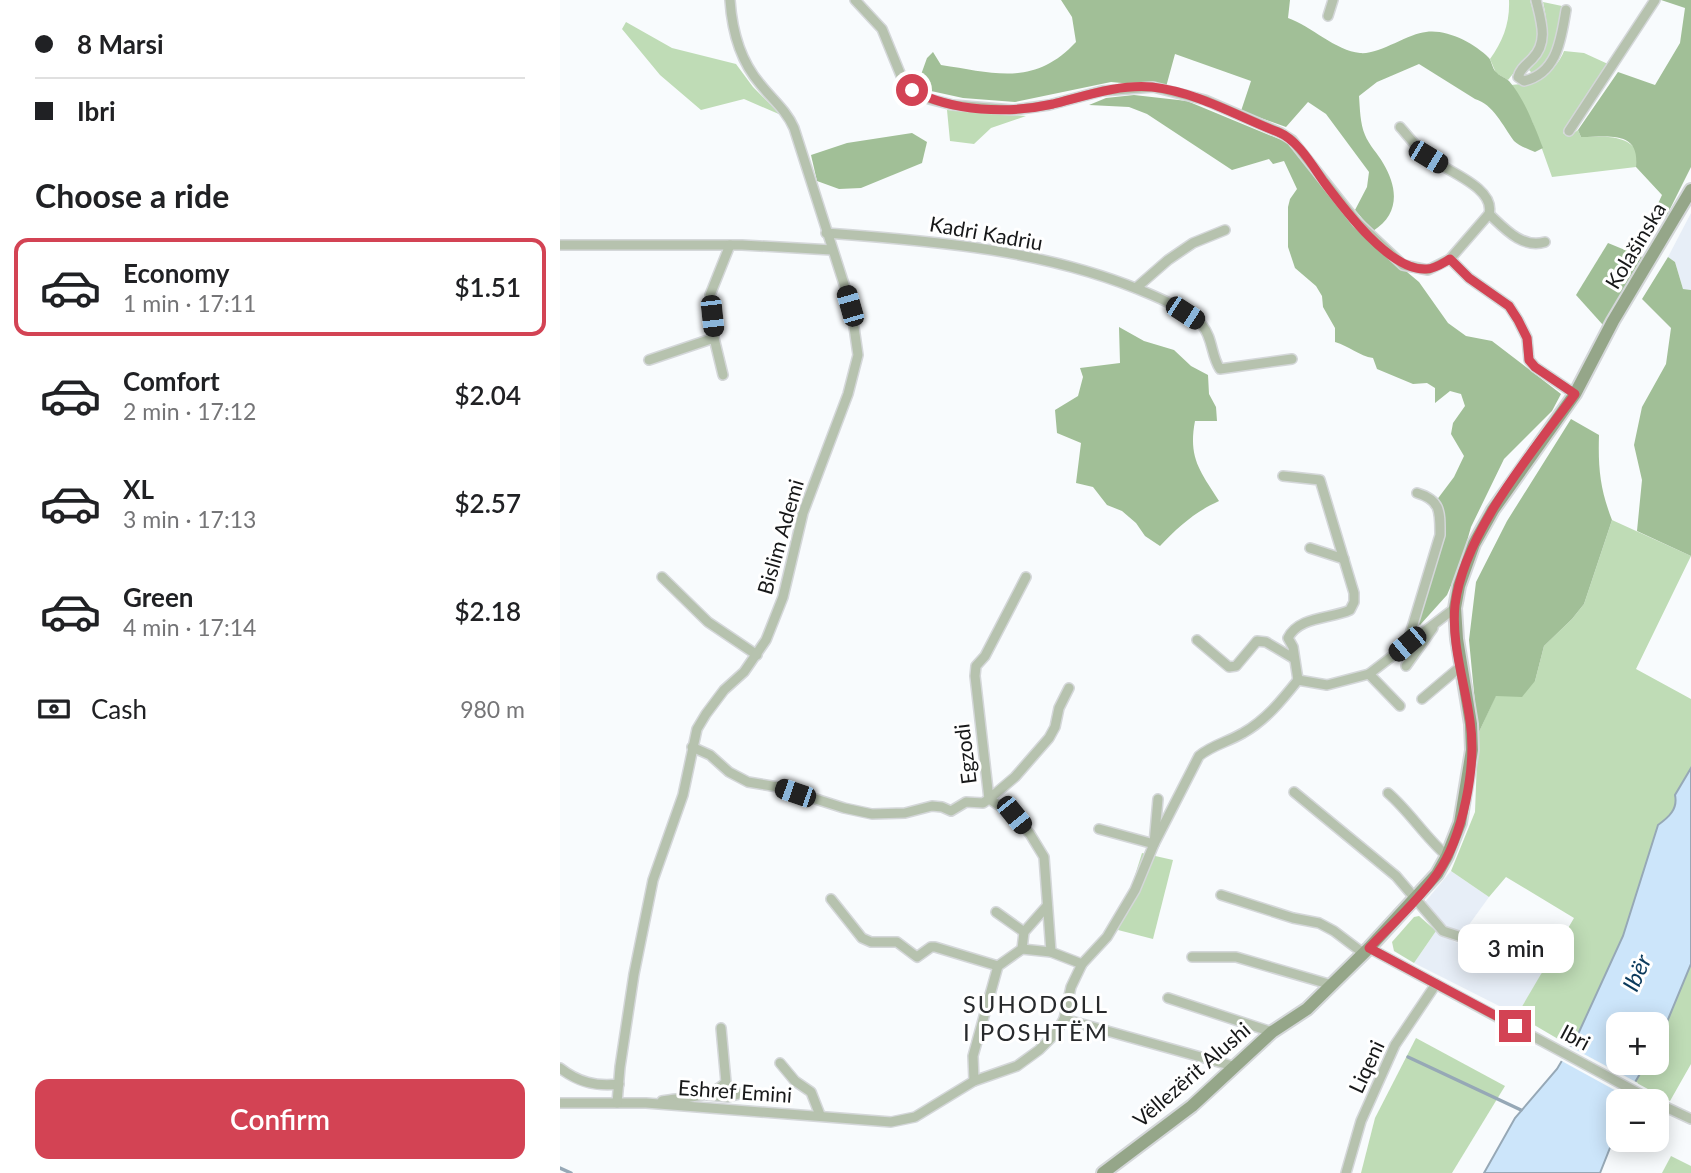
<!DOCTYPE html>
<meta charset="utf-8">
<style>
body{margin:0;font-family:Lato,sans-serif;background:#f2f2f2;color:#202124;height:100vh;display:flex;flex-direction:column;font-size:26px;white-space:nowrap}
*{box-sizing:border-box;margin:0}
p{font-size:23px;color:#757577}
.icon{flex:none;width:38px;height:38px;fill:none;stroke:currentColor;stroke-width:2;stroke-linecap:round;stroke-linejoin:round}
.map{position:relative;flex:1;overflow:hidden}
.panel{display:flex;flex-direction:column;background:#fff;width:560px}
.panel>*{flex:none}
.hud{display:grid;align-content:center;height:154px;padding:0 35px;background:#fff}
.buttons{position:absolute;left:1046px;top:1012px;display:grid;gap:14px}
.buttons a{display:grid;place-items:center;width:63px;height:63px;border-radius:14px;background:#fff;box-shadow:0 4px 18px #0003;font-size:35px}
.end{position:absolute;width:32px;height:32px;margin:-16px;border:9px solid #d34354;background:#fff;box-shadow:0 0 0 4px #fff}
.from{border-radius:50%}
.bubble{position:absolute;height:49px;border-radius:14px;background:#fff;box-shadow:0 4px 18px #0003;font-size:23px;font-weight:600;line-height:49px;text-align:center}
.car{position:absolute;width:21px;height:42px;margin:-21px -10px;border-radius:9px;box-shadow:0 0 5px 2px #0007;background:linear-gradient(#222 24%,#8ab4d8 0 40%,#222 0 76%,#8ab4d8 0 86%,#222 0)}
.hud b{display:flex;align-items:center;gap:24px;height:66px;font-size:26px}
.hud b+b{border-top:2px solid #e0e0e0}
.hud i{width:18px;height:18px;background:#202124}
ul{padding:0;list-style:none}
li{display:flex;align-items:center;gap:21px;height:98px;margin:0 14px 10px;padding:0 21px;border:4px solid transparent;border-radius:14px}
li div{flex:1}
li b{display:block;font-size:26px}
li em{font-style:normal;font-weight:600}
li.selected{border-color:#d34354}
li>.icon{width:63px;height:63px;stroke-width:1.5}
h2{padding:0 35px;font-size:32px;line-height:84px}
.pay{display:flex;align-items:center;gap:18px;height:77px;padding:0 35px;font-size:26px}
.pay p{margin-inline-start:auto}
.primary-button{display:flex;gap:14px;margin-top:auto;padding:14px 35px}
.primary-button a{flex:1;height:80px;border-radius:14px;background:#d34354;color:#fff;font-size:28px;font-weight:600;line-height:80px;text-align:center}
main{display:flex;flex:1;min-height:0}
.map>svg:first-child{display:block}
</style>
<main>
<section class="panel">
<div class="hud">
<b><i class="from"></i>8 Marsi</b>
<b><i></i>Ibri</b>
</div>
<h2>Choose a ride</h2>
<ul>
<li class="selected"><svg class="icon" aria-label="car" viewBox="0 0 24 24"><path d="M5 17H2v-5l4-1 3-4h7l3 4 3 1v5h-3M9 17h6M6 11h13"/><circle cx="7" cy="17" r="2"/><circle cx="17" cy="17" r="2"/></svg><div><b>Economy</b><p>1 min · 17:11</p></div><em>$1.51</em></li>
<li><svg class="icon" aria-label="car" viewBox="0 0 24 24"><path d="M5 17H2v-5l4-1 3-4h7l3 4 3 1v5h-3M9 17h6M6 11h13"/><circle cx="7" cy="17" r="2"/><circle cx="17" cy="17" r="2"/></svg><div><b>Comfort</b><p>2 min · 17:12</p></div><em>$2.04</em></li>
<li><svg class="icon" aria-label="car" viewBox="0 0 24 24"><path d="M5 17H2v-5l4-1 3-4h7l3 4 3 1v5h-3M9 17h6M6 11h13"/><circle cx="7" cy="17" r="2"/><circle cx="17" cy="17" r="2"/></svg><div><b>XL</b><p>3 min · 17:13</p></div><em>$2.57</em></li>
<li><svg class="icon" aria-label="car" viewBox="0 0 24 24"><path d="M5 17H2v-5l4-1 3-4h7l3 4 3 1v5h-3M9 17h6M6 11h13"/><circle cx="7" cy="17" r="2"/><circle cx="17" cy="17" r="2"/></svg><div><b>Green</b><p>4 min · 17:14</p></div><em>$2.18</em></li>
</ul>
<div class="pay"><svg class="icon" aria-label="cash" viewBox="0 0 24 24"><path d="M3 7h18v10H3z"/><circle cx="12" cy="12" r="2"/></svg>Cash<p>980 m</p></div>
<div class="primary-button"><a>Confirm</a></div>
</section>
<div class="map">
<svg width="1131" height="1173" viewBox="0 0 1131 1173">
<rect width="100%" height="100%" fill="#f8fbfd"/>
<!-- built -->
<g fill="#e7eef7">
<polygon points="1131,213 1131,290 1123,289 1115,262 1108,257"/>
<polygon points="891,871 929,897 903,933 890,930 881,924 865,902"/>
<polygon points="876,931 895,942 944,954 982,974 957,1015 854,963"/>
</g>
<!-- green -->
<g fill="#bfdcb6">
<path d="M949,0H970L979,32L976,45L948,80L936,73L930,59C943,41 950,23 949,0Z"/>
<path d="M983,2L1002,6C997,30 997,57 975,73L971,72L969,70C988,43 990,34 983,2Z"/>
<polygon points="66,22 112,48 176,64 193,87 221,115 184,99 141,110 100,75 62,29"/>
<path d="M1004,51L1024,53L1048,64L1003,133L1009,137L1018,130L1021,137C1042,137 1065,133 1078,152L1076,167L992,177L972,121L951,85C975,83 995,74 1004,51Z"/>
<polygon points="387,110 466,116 431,128 414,144 390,141"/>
<path d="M1052,520L1131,556L1076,669L1131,699V768L1115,795C1118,809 1109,817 1098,825L1063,936L1019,1032L1010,1046L957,1015L1014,918L946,877L929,897L891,871L915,812L918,734L936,695L975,681L984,646L1012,619L1024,604Z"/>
<polygon points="582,853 613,860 593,939 558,930"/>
<polygon points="859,916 876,931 854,963 834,951 832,942 854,917"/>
<polygon points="1131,964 1131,1064 1110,1101 1075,1082 1087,1062 1097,1062 1097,1046"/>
<polygon points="856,1038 945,1086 892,1173 801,1173 815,1118"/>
<polygon points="1111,1156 1131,1166 1131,1173 1102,1173"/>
</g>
<!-- forest -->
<g fill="#a1bf97">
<path d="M501,0H730L728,18C751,26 776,51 800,53C819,55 849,33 866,32C887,29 914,43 929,58C932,62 932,68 936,72C939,76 945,77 949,81C964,98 975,127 983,148L975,152C968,149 959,146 954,141C943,126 933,104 915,99L859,64L817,82L799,96C800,109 800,123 805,135C809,145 818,154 823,163C838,188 840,214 813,231L795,210L807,187L809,172L766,114L748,102L726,127L681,111L691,81L615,54L606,87L551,82L455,102L403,98L371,91L358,83L367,58L373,52L381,65C435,73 474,87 516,42L512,17Z"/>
<path d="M1101,0H1131V167L1106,217L1096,208L1102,195L1076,167C1080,130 1049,137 1021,137L1018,130L1058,72L1095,85L1120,43L1125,8Z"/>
<path d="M574,95L627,101L731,144L778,207L804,236L859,282L888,323L906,336L932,341L1001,394L992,411L944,459L911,527L901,562L887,595L860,625L854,621L883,534L876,501L894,477L904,456L891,434L893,423L905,406L901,394L890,391L875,403V388L867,383L853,384L817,369L813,358C799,356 789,346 775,342V328L763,307L762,296L756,286L735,268L728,247V207L730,199L737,189L724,161L713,164L709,159L672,170L587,114L569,107L529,105L546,98Z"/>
<polygon points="352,133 367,142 362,163 301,188 279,189 257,181 251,155 287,143"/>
<polygon points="1048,243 1082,257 1043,325 1016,295"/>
<polygon points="1108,257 1115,262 1123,289 1131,290 1131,556 1077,531 1082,480 1074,445 1082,407 1106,364 1111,328 1082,299"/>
<path d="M559,327L584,341L614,350L631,366L648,375L649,394L656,407L657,421H635C628,458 640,471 659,501C635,512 619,526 600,546L585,536L576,523L562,511L547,505L533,487L516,483L521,443L497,433L495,410L518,396L523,377L520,368L560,363Z"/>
<path d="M1011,419L1039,435C1038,468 1040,489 1052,520L1024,604L1012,619L984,646L975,681L962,697L936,696L918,734L909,640L916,582L947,521Z"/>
</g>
<!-- water -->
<path fill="#cce5fa" stroke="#96a8b6" stroke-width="2" d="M1131,768V964L1097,1046V1024H1059V1062H1087L1071,1089L1067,1101H1059V1125L1040,1173H924L955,1118L997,1069L1019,1032L1063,936L1098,825C1109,817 1118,809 1115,795Z"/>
<!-- pier -->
<polygon fill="#f8fbfd" points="1007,1045 1078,1083 1071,1099 998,1059"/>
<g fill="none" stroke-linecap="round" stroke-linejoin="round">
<!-- stream -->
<g stroke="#96a8b6" stroke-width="3.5">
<polyline points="848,1057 961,1110"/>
<polyline points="0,1168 11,1173"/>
</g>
<!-- street casing -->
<g stroke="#d4d7d9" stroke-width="12">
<g id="street">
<polyline points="295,0 322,29 344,83 352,90 369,99 393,105 453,110 489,105 542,91 593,87 645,100 721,133 732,140 797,222 843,265 868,270 890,259"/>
<path d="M976,0C981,21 989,42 972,59C966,65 960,69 958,77L964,81C998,73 1001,38 1006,10"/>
<polyline points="768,16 773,0"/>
<path d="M840,127C849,137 857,148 867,156C885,171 936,187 929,214L890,259L909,278L949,306L958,320L967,338L969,360L975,367L1015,394"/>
<polyline points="1009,131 1095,0"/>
<path d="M929,214C944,228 962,249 985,242"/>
<path d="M266,233C376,241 490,250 592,295C606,301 632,313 642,325C653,338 651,356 660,369L732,359"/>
<polyline points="0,245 182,245 272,250"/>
<polyline points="576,288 608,260 633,243 665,230"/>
<polyline points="89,360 154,338"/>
<polyline points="163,375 154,338 150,295 170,245"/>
<path d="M723,476L760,480L794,593V602L790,610C771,619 739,616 728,638L733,647L738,680"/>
<polyline points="750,548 784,559"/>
<polyline points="102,577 148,622 197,655"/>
<polyline points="466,577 425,656 416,666 415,676 429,799 455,777 489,738 495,727 499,708 509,688"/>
<polyline points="637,640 669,667 676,666 697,641 706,642 733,658"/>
<path d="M847,644L880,535C880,512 881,500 857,493"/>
<polyline points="846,666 873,628"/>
<polyline points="809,674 840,706"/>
<polyline points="738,680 767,685 809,674 895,608"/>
<polyline points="862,699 900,667"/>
<polyline points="132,747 150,755 169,772 188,782 218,787 284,808 312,814 345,813 372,806 382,807 391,811 406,802 423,803 429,799 454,815 470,834 484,857 491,952"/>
<polyline points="734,792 836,876 883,931 938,949"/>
<path d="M828,793C850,812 865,837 887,856"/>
<path d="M539,829L594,844L639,756C652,745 668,742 683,733C706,720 722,700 738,680"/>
<polyline points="661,895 733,918 759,923 774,931 803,953"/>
<polyline points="271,899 302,938 311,942 337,942 357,957 371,947 375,947 438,966"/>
<polyline points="436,912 464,932"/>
<polyline points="809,948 1093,1101"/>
<polyline points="462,949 464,932 487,906"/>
<polyline points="632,957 676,957 772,985"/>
<polyline points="608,998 712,1032"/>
<polyline points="504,1019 673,1066"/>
<polyline points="220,1063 235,1081 251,1092 260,1115"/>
<path d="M0,1068C18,1082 36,1087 59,1084"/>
<polyline points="414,1081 413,1056 438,966 462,949 491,952 522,964"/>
<polyline points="147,1095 168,1097 190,1091"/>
<path d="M102,1101C124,1097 150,1099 166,1082L161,1028"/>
<polyline points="0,1103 86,1103 331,1122 355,1117 414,1081 457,1066 479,1050 495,1034 504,1019 511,987 522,964 547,937 575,890 594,844 598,799"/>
<path d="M57,1103L60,1067L74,974L93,880L123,795L137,729L146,714L164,690L184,672L206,640L223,597L243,513L288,394L298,355L291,306L234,128C226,110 213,100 201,85C180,61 172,31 170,0"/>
<polyline points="1097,1103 1131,1119"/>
<polyline points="786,1173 801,1121 835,1045 876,984"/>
</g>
</g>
<!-- secondary casing -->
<g stroke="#d4d7d9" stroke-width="16">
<polyline id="secondary" points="543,1173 632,1106 712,1032 747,1009 809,948 877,874 887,856 900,823 912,750 911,724 897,639 895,608 899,586 914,544 933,510 1015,394 1053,321 1131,190"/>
</g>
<!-- street -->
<use href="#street" stroke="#b6c2ae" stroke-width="9"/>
<!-- secondary -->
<use href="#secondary" stroke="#95a689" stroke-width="12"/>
</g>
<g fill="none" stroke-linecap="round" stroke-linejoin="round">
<!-- route -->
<path stroke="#d34354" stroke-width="9" d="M352,90C393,112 448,114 493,104C525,96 559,84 592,87C637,92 677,116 718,132C738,140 752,165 764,182C784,209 830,271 866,269C875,269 883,263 890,259L909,278L949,306L958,320L967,338L969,360L975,367L1015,394C972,453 904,532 895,605C891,643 905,684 910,721C917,766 903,837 877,874C858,901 831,925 809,948L955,1026"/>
</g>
<g text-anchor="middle" stroke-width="6" stroke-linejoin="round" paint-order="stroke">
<!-- street labels -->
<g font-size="21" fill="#171819" stroke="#fff">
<text transform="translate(426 234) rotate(10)" y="7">Kadri Kadriu</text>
<text transform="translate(1076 246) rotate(-59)" y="7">Kolašinska</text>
<text transform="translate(221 537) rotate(-74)" y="7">Bislim Ademi</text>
<text transform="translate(406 754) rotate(-97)" y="7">Egzodi</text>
<text transform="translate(1015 1038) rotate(28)" y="7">Ibri</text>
<text transform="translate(807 1067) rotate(-65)" y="7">Liqeni</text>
<text transform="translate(632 1075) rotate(-41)" y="7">Vëllezërit Alushi</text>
<text transform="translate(175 1092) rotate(4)" y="7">Eshref Emini</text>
</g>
<!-- water labels -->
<g font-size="23" font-style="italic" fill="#0b3a5c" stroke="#fff">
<text transform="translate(1077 973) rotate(-66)" y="8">Ibër</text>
</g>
<!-- quarter labels -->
<g font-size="24" letter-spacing="2" fill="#282a2c" stroke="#fff">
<text x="476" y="1013">SUHODOLL<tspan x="476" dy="28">I POSHTËM</tspan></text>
</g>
</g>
</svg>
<div class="buttons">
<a>+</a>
<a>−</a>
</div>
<i class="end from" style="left:352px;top:90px"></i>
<i class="end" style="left:955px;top:1026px"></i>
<div class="bubble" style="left:898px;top:924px;width:116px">3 min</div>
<i class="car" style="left:868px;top:157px;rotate:121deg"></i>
<i class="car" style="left:290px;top:306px;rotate:344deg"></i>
<i class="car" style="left:625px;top:313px;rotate:123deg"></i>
<i class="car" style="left:152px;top:316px;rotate:174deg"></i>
<i class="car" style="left:847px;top:644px;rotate:230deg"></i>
<i class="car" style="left:235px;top:793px;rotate:289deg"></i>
<i class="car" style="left:454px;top:815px;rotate:141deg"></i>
</div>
</main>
